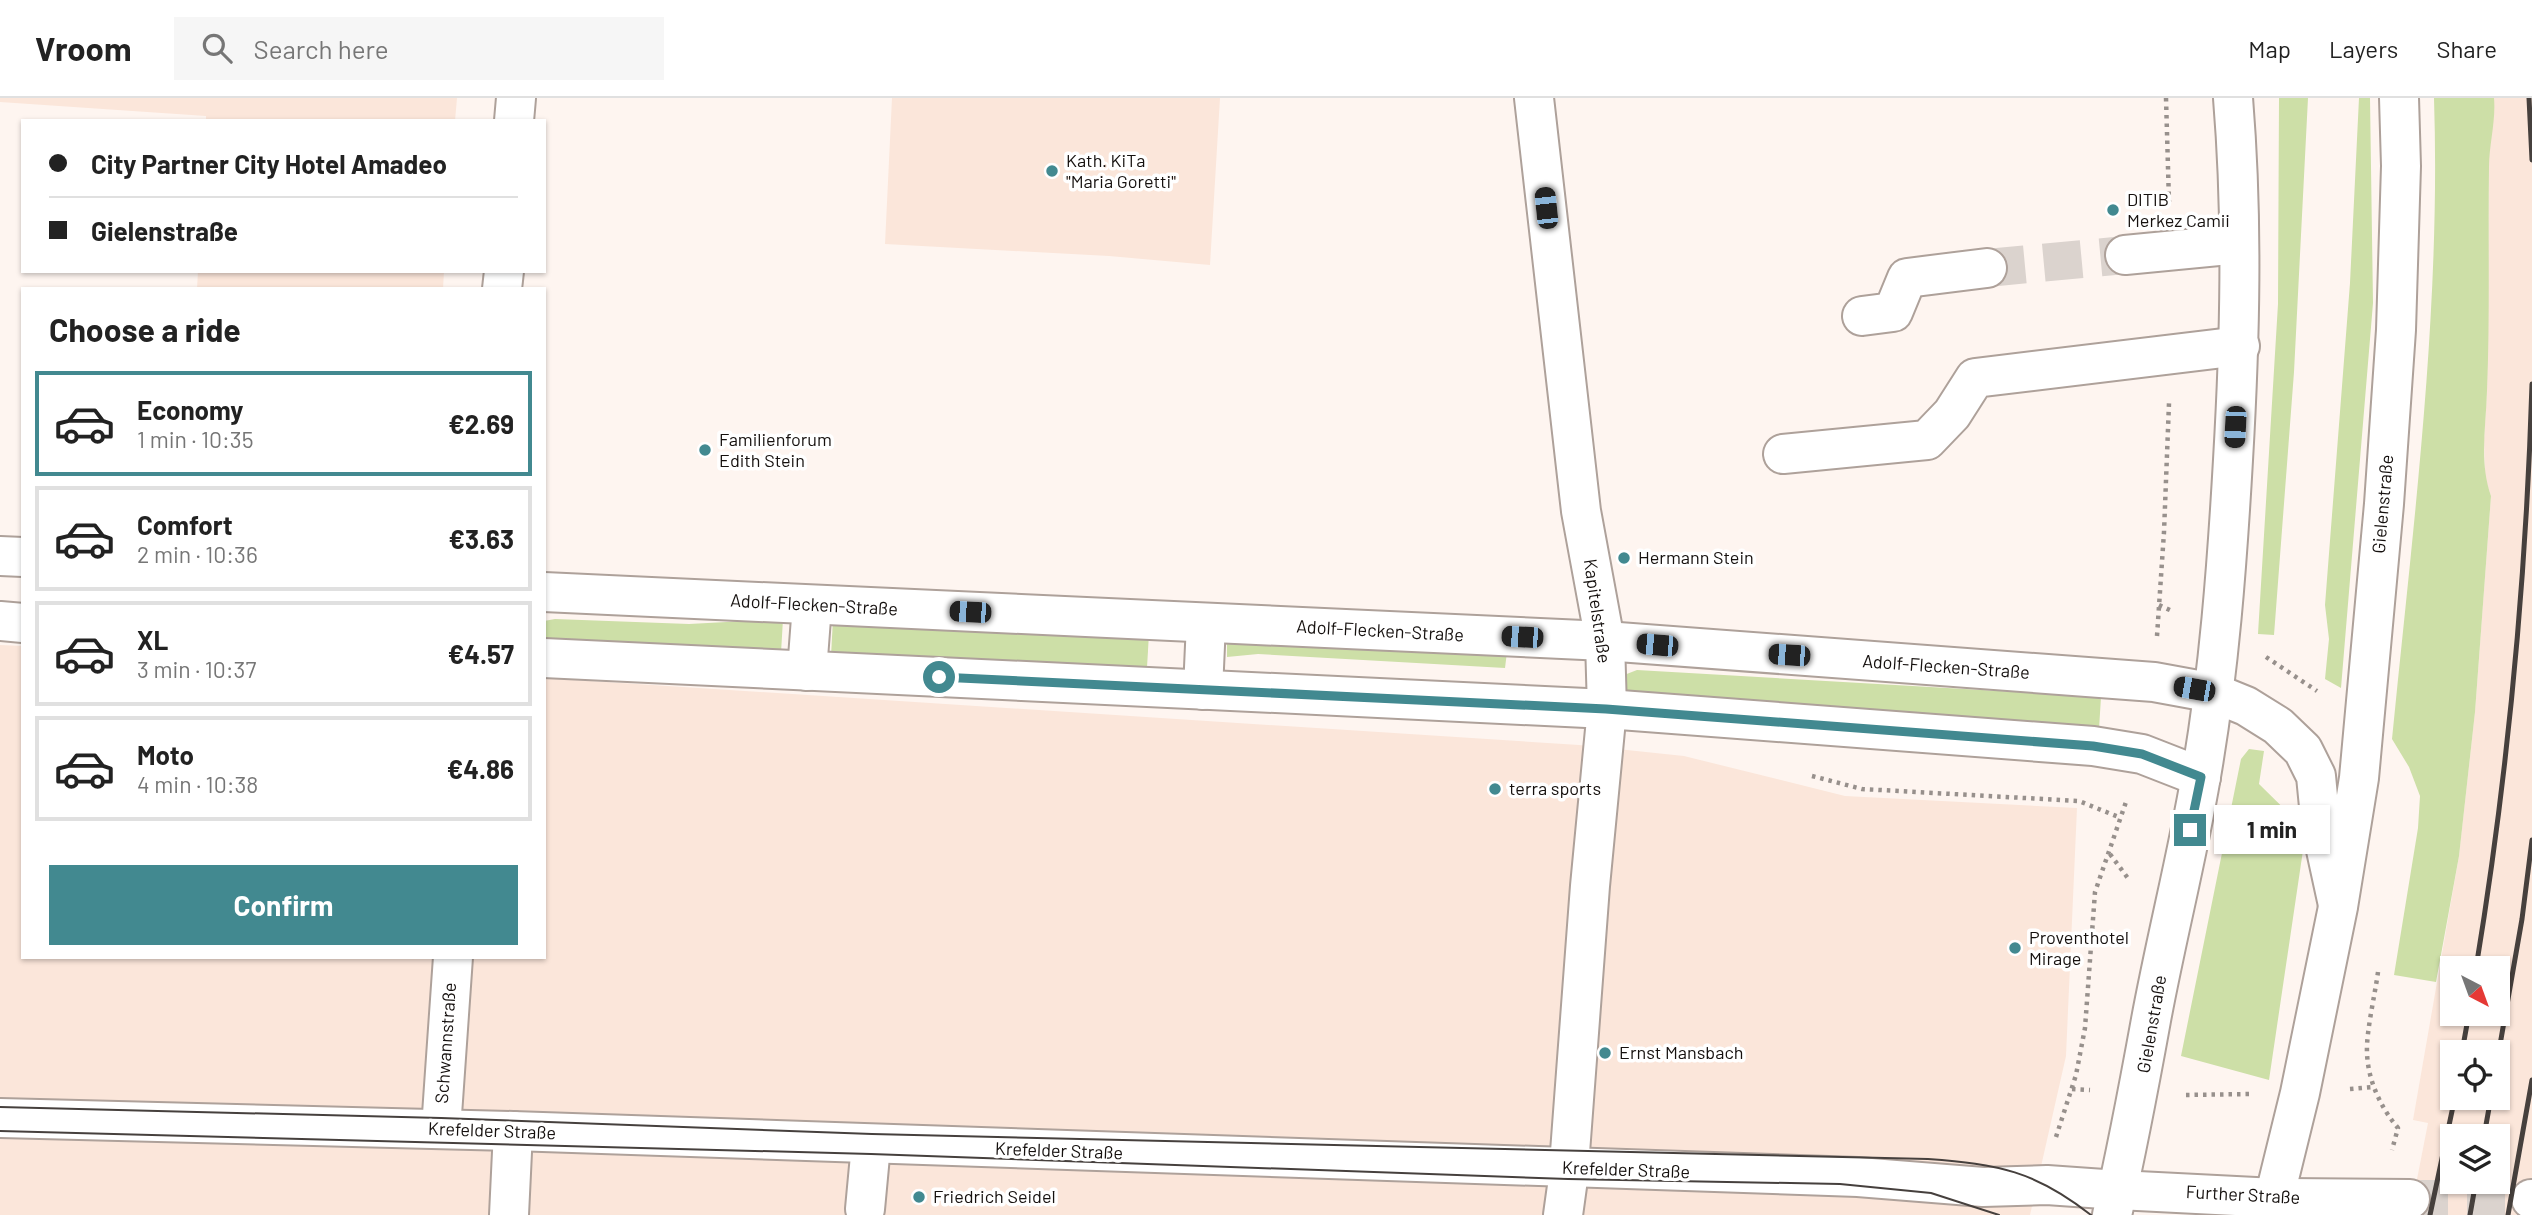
<!DOCTYPE html>
<meta charset="utf-8">
<style>
body{margin:0;font-family:Barlow,sans-serif;background:#f6f6f6;color:#222;height:100vh;display:flex;flex-direction:column;font-size:26px;white-space:nowrap}
*{box-sizing:border-box;margin:0}
p{font-size:23px;color:#767676}
.icon{flex:none;width:38px;height:38px;fill:none;stroke:currentColor;stroke-width:2;stroke-linecap:round;stroke-linejoin:round}
.map{position:relative;flex:1;overflow:hidden}
.sheet{position:absolute;left:21px;top:189px;width:525px;height:672px;display:flex;flex-direction:column;background:#fff;border-radius:0px;box-shadow:0 2px 5px #0004}
.sheet>*{flex:none}
.top-card{position:absolute;left:21px;top:21px;width:525px;height:154px;border-radius:0px;box-shadow:0 2px 5px #0004;display:grid;align-content:center;height:154px;padding:0 28px;background:#fff}
.needle{width:46px;rotate:139deg}
.fabs{position:absolute;left:2440px;top:858px;display:grid;gap:14px}
.fabs a{display:grid;place-items:center;width:70px;height:70px;border-radius:0px;background:#fff;box-shadow:0 2px 5px #0004;font-size:35px}
.end{position:absolute;width:32px;height:32px;margin:-16px;border:9px solid #428990;background:#fff;box-shadow:0 0 0 4px #fff}
.from{border-radius:50%}
.bubble{position:absolute;height:49px;border-radius:0px;background:#fff;box-shadow:0 2px 5px #0004;font-size:23px;font-weight:700;line-height:49px;text-align:center}
.car{position:absolute;width:21px;height:42px;margin:-21px -10px;border-radius:9px;box-shadow:0 0 5px 2px #0007;background:linear-gradient(#222 24%,#8ab4d8 0 40%,#222 0 76%,#8ab4d8 0 86%,#222 0)}
.top-card b{display:flex;align-items:center;gap:24px;height:66px;font-size:26px}
.top-card b+b{border-top:2px solid #e0e0e0}
.top-card i{width:18px;height:18px;background:#222}
ul{padding:0;list-style:none}
li{display:flex;align-items:center;gap:21px;height:105px;margin:0 14px 10px;padding:0 14px;border:4px solid #e0e0e0;border-radius:0px}
li div{flex:1}
li b{display:block;font-size:26px}
li em{font-style:normal;font-weight:700}
li.selected{border-color:#428990}
li>.icon{width:63px;height:63px;stroke-width:1.5}
h2{padding:0 28px;font-size:32px;line-height:84px}
.action{display:flex;gap:14px;margin-top:auto;padding:14px 28px}
.action a{flex:1;height:80px;border-radius:0px;background:#428990;color:#fff;font-size:28px;font-weight:700;line-height:80px;text-align:center}
header{display:flex;align-items:center;gap:42px;box-sizing:border-box;height:98px;padding:0 35px;background:#fff;border-bottom:2px solid #e0e0e0}
header strong{font-size:33px}
nav{display:flex;gap:38px;margin-inline-start:auto;font-size:24px}
.search{width:490px;height:63px;background:#f6f6f6;display:flex;align-items:center;gap:18px;box-sizing:border-box;padding:0 24px;border-radius:0px;color:#767676;font-size:26px}
.map>svg:first-child{display:block}
</style>
<header>
<strong>Vroom</strong>
<div class="search"><svg class="icon" aria-label="search" viewBox="0 0 24 24"><circle cx="10" cy="10" r="6"/><path d="M15 15l6 6"/></svg>Search here</div>
<nav><a>Map</a><a>Layers</a><a>Share</a></nav>
</header>
<div class="map">
<svg width="2532" height="1117" viewBox="0 0 2532 1117">
<rect width="100%" height="100%" fill="#fef5f0"/>
<!-- built -->
<g fill="#fbe6da" fill-rule="evenodd">
<polygon points="0,0 457,0 455,23 206,23 206,18 0,4"/>
<polygon points="892,0 1220,0 1210,167 1109,158 885,146"/>
<path d="M2494,0H2532V1082L2525,1117H2410L2428,1025L2413,1022L2459,758L2475,614L2491,398L2485,380L2484,342L2487,294L2489,50ZM2452,870H2497V915H2452ZM2452,954H2497V999H2452ZM2452,1038H2497V1083H2452Z"/>
<polygon points="198,173 444,173 443,191 197,191"/>
<polygon points="0,547 23,548 23,859 544,859 544,580 1579,647 1684,658 1845,698 2077,710 2066,958 2030,1117 0,1117"/>
</g>
<!-- green -->
<g fill="#cddfa7">
<polygon points="2279,0 2308,0 2294,274 2274,537 2258,536 2278,206"/>
<polygon points="2359,0 2370,0 2373,205 2341,590 2325,581 2329,541 2325,507 2350,185"/>
<path d="M2434,0H2494C2496,23 2489,46 2489,69C2488,143 2490,218 2487,293C2486,329 2479,364 2491,398L2475,614L2459,758L2436,884L2394,877L2418,730L2420,698L2409,669L2392,641C2413,428 2441,215 2434,0Z"/>
<polygon points="555,521 689,526 783,521 781,555 544,541 544,523"/>
<polygon points="833,521 1149,536 1147,569 1115,573 831,558"/>
<polygon points="1227,540 1507,554 1505,570 1258,556 1227,559"/>
<polygon points="1637,572 2101,599 2099,631 1634,600 1618,588 1619,579"/>
<polygon points="2249,651 2264,653 2259,686 2306,732 2269,982 2181,958 2241,661"/>
</g>
<g fill="none" stroke-linecap="round" stroke-linejoin="round">
<!-- minor-tunnel -->
<polyline stroke="#dbd3ce" stroke-width="38" stroke-dasharray="38 19" stroke-linecap="butt" points="1987,170 2125,157"/>
<!-- major-tunnel -->
<polyline stroke="#dbd3ce" stroke-width="38" stroke-dasharray="38 19" stroke-linecap="butt" points="2410,1101 2531,1101"/>
<!-- minor casing -->
<g stroke="#aea19a" stroke-width="42">
<g id="minor">
<polyline points="1534,0 1581,413 1605,543 1607,611 1590,788 1568,1081 1563,1117"/>
<polyline points="514,23 516,0"/>
<polyline points="2125,157 2239,146"/>
<polyline points="502,191 504,173"/>
<polyline points="1862,218 1893,214 1907,180 1987,170"/>
<polyline points="1783,356 1927,342 1952,316 1975,280 2240,248"/>
<polyline points="0,458 23,459"/>
<polyline points="544,494 1605,543 2154,584 2214,595 2246,608 2278,628 2303,652 2316,678 2321,729 2338,807"/>
<polyline points="0,523 23,525"/>
<polyline points="544,560 1607,611 2093,648 2142,656 2201,679"/>
<polyline points="807,573 812,507"/>
<polyline points="1203,592 1206,525"/>
<polyline points="0,1020 513,1033 1858,1079 1983,1089 2047,1087 2118,1092"/>
<polyline points="441,1031 453,859"/>
<polyline points="865,1111 871,1047"/>
<polyline points="509,1117 513,1033"/>
</g>
</g>
<!-- major casing -->
<g stroke="#aea19a" stroke-width="42">
<g id="major">
<polyline points="2118,1092 2275,1100 2410,1101"/>
<polyline points="2531,1101 2532,1101"/>
<path d="M2112,1117C2127,1052 2139,988 2151,922C2166,841 2187,760 2201,678C2219,574 2227,468 2233,362C2240,242 2243,121 2233,0"/>
<polyline points="2270,1117 2300,995 2338,809 2359,680 2384,406 2396,232 2401,68 2399,0"/>
</g>
</g>
<!-- path -->
<g stroke="#97908c" stroke-width="4.5" stroke-dasharray="3.5 5" stroke-linecap="butt">
<polyline points="2166,0 2169,104"/>
<polyline points="2159,507 2174,514"/>
<polyline points="2157,538 2164,434 2169,305"/>
<polyline points="2266,559 2317,593"/>
<polyline points="1812,678 1862,691 2079,703 2121,720"/>
<polyline points="2110,756 2130,783"/>
<path d="M2378,874C2375,897 2366,934 2367,955C2368,983 2381,1010 2398,1030L2392,1052"/>
<polyline points="2072,991 2090,992"/>
<polyline points="2350,991 2374,989"/>
<polyline points="2186,997 2251,996"/>
<polyline points="2056,1039 2076,977 2085,930 2095,794 2127,701"/>
</g>
<!-- minor -->
<use href="#minor" stroke="#fff" stroke-width="38"/>
<!-- major -->
<use href="#major" stroke="#fff" stroke-width="38"/>
<!-- tram -->
<g stroke="#46403d" stroke-width="2">
<path d="M0,1009L441,1020L872,1036L1928,1061C1998,1066 2035,1073 2091,1117"/>
<polyline points="0,1033 871,1056 1568,1081 1840,1086 1931,1095 1999,1117"/>
</g>
<!-- rail -->
<g stroke="#46403d" stroke-width="5">
<polyline points="2529,0 2532,62"/>
<path d="M2476,870C2508,676 2526,482 2532,286"/>
<polyline points="2462,954 2469,915"/>
<polyline points="2497,964 2522,821 2532,742"/>
<polyline points="2484,1038 2491,999"/>
<polyline points="2430,1117 2455,999"/>
<polyline points="2470,1117 2476,1083"/>
<polyline points="2508,1117 2532,982"/>
</g>
</g>
<g fill="none" stroke-linecap="round" stroke-linejoin="round">
<!-- route -->
<polyline stroke="#428990" stroke-width="9" points="939,579 1606,611 2093,648 2142,656 2201,679 2190,732"/>
</g>
<!-- markers -->
<g fill="#428990" stroke="#fff" stroke-width="2.5">
<circle cx="1052" cy="73" r="7"/>
<circle cx="2113" cy="112" r="7"/>
<circle cx="705" cy="352" r="7"/>
<circle cx="1624" cy="460" r="7"/>
<circle cx="1495" cy="691" r="7"/>
<circle cx="2015" cy="850" r="7"/>
<circle cx="1605" cy="955" r="7"/>
<circle cx="919" cy="1099" r="7"/>
</g>
<g text-anchor="middle" stroke-width="7" stroke-linejoin="round" paint-order="stroke">
<!-- poi labels -->
<g font-size="18" fill="#15100e" stroke="#fff" text-anchor="start">
<text x="1066" y="69">Kath. KiTa<tspan x="1066" dy="21">"Maria Goretti"</tspan></text>
<text x="2127" y="108">DITIB<tspan x="2127" dy="21">Merkez Camii</tspan></text>
<text x="719" y="348">Familienforum<tspan x="719" dy="21">Edith Stein</tspan></text>
<text x="1638" y="466">Hermann Stein</text>
<text x="1509" y="697">terra sports</text>
<text x="2029" y="846">Proventhotel<tspan x="2029" dy="21">Mirage</tspan></text>
<text x="1619" y="961">Ernst Mansbach</text>
<text x="933" y="1105">Friedrich Seidel</text>
</g>
<!-- street labels -->
<g font-size="18" fill="#15100e" stroke="#fff">
<text transform="translate(2383 406) rotate(-85)" y="6">Gielenstraße</text>
<text transform="translate(814 507) rotate(3)" y="6">Adolf-Flecken-Straße</text>
<text transform="translate(1597 513) rotate(82)" y="6">Kapitelstraße</text>
<text transform="translate(1380 533) rotate(3)" y="6">Adolf-Flecken-Straße</text>
<text transform="translate(1946 569) rotate(4)" y="6">Adolf-Flecken-Straße</text>
<text transform="translate(2152 926) rotate(-80)" y="6">Gielenstraße</text>
<text transform="translate(446 945) rotate(-86)" y="6">Schwannstraße</text>
<text transform="translate(492 1033) rotate(2)" y="6">Krefelder Straße</text>
<text transform="translate(1059 1053) rotate(2)" y="6">Krefelder Straße</text>
<text transform="translate(1626 1072) rotate(2)" y="6">Krefelder Straße</text>
<text transform="translate(2243 1097) rotate(3)" y="6">Further Straße</text>
</g>
</g>
</svg>
<div class="fabs">
<a><svg class="needle" viewBox="-14 -14 28 28"><path d="M0-13l5 13h-10z" fill="#e53935"/><path d="M0 13l5-13h-10z" fill="#767676"/></svg></a>
<a><svg class="icon" aria-label="locate" viewBox="0 0 24 24"><circle cx="12" cy="12" r="6"/><path d="M12 2v4M12 18v4M2 12h4M18 12h4"/></svg></a>
<a><svg class="icon" aria-label="layers" viewBox="0 0 24 24"><path d="M12 4l9 5-9 5-9-5zM3 14l9 5 9-5"/></svg></a>
</div>
<i class="end from" style="left:939px;top:579px"></i>
<i class="end" style="left:2190px;top:732px"></i>
<div class="bubble" style="left:2214px;top:707px;width:116px">1 min</div>
<i class="car" style="left:1546px;top:110px;rotate:354deg"></i>
<i class="car" style="left:2235px;top:329px;rotate:183deg"></i>
<i class="car" style="left:970px;top:514px;rotate:273deg"></i>
<i class="car" style="left:1522px;top:539px;rotate:273deg"></i>
<i class="car" style="left:1657px;top:547px;rotate:275deg"></i>
<i class="car" style="left:1789px;top:557px;rotate:274deg"></i>
<i class="car" style="left:2194px;top:591px;rotate:280deg"></i>
<div class="top-card">
<b><i class="from"></i>City Partner City Hotel Amadeo</b>
<b><i></i>Gielenstraße</b>
</div>
<section class="sheet">
<h2>Choose a ride</h2>
<ul>
<li class="selected"><svg class="icon" aria-label="car" viewBox="0 0 24 24"><path d="M5 17H2v-5l4-1 3-4h7l3 4 3 1v5h-3M9 17h6M6 11h13"/><circle cx="7" cy="17" r="2"/><circle cx="17" cy="17" r="2"/></svg><div><b>Economy</b><p>1 min · 10:35</p></div><em>€2.69</em></li>
<li><svg class="icon" aria-label="car" viewBox="0 0 24 24"><path d="M5 17H2v-5l4-1 3-4h7l3 4 3 1v5h-3M9 17h6M6 11h13"/><circle cx="7" cy="17" r="2"/><circle cx="17" cy="17" r="2"/></svg><div><b>Comfort</b><p>2 min · 10:36</p></div><em>€3.63</em></li>
<li><svg class="icon" aria-label="car" viewBox="0 0 24 24"><path d="M5 17H2v-5l4-1 3-4h7l3 4 3 1v5h-3M9 17h6M6 11h13"/><circle cx="7" cy="17" r="2"/><circle cx="17" cy="17" r="2"/></svg><div><b>XL</b><p>3 min · 10:37</p></div><em>€4.57</em></li>
<li><svg class="icon" aria-label="car" viewBox="0 0 24 24"><path d="M5 17H2v-5l4-1 3-4h7l3 4 3 1v5h-3M9 17h6M6 11h13"/><circle cx="7" cy="17" r="2"/><circle cx="17" cy="17" r="2"/></svg><div><b>Moto</b><p>4 min · 10:38</p></div><em>€4.86</em></li>
</ul>
<div class="action"><a>Confirm</a></div>
</section>
</div>
